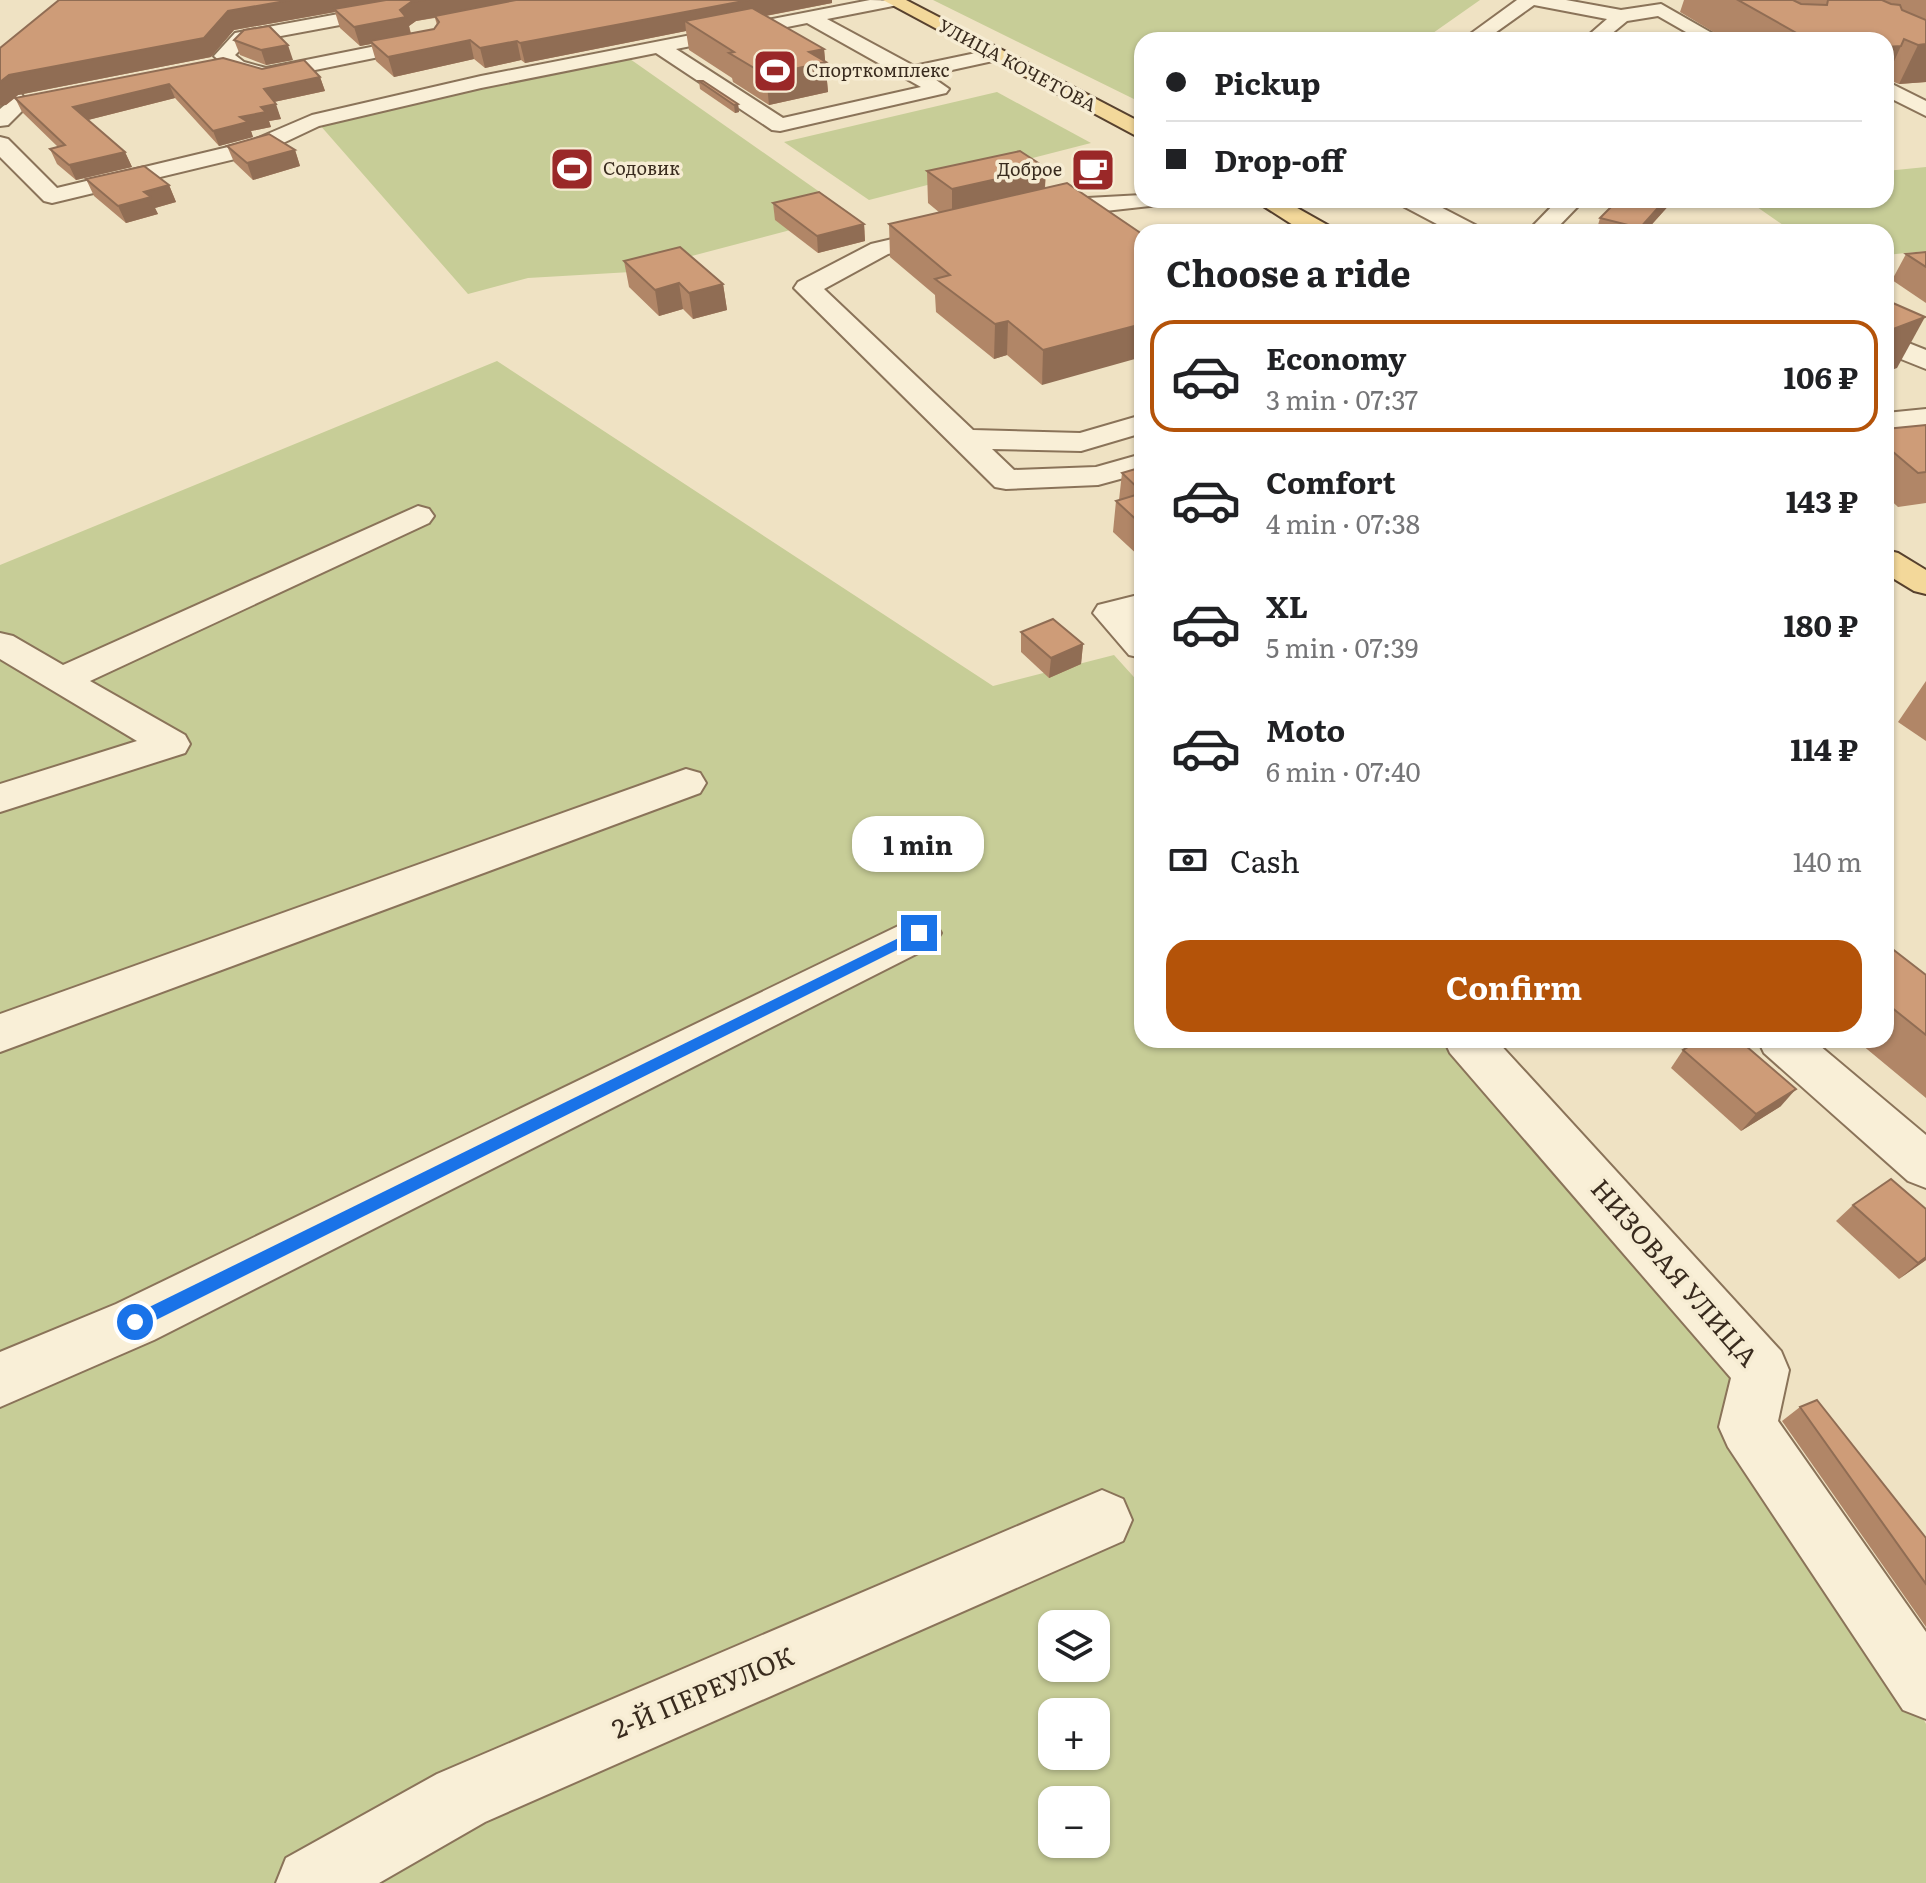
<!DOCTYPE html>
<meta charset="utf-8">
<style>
body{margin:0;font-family:Literata,serif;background:#f2f2f2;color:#202124;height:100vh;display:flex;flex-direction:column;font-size:30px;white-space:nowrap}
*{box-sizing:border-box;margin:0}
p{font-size:26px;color:#757577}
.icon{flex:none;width:44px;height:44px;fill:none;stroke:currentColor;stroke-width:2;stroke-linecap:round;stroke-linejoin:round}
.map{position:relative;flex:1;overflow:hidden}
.drawer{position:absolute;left:1134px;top:224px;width:760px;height:824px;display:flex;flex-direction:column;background:#fff;border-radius:24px;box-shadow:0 2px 6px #0004}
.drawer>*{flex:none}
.banner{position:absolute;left:1134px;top:32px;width:760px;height:176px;border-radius:24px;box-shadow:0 2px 6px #0004;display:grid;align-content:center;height:176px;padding:0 32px;background:#fff}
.controls{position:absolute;left:1038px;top:1610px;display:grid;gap:16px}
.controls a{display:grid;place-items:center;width:72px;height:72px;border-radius:16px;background:#fff;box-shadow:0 2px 6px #0004;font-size:40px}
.end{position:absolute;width:36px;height:36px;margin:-18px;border:10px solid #1a73e8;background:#fff;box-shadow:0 0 0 4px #fff}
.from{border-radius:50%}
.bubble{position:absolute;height:56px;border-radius:24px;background:#fff;box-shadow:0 2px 6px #0004;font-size:26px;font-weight:700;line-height:56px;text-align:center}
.banner b{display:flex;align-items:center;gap:28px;height:76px;font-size:30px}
.banner b+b{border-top:2px solid #e0e0e0}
.banner i{width:20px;height:20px;background:#202124}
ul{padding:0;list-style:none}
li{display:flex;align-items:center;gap:24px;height:112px;margin:0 16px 12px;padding:0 16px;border:4px solid transparent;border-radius:24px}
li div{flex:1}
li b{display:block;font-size:30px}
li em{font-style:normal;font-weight:700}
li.active{border-color:#b45309}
li>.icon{width:72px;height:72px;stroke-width:1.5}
h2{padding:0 32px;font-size:36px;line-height:96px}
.pay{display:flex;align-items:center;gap:20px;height:88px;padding:0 32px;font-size:30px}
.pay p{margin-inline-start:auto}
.button{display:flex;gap:16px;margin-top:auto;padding:16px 32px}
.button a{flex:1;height:92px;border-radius:24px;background:#b45309;color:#fff;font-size:32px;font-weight:700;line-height:92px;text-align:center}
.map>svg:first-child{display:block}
</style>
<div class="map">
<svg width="1926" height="1883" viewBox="0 0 1926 1883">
<rect width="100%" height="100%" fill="#efe2c3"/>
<!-- green -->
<g fill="#c7cd97" fill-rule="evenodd">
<polygon points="933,0 1480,0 1423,40 1142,40 1142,103"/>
<polygon points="630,59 851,214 631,272 528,278 468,294 319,124 453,91"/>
<polygon points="997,92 1091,143 869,200 784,142"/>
<polygon points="1926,167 1926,251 1886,255 1886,232 1793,232 1747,200 1886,200 1886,171"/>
<path d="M497,361L993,686L1114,655L1142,686V1040H1468L1713,1306L1859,1601L1926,1724V1883H0V565ZM1052,1624H1096V1668H1052ZM1052,1712H1096V1756H1052ZM1052,1800H1096V1844H1052Z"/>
</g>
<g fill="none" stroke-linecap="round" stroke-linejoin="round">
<!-- minor casing -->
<g stroke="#8a7359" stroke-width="4">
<g id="minor">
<path d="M870,0L902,1L893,6L827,19L914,66L995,49L1005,55L1002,59L929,75L949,89L946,93L780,131L772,130L656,53L481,88L319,126L264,152L52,203L44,201L0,157V137L8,139L57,188L249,142L312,115L481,76ZM807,23L921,87L783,118L676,49Z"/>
<polygon points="1517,0 1566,0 1621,10 1661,4 1724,40 1700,40 1658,16 1627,21 1604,40 1583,40 1607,19 1534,5 1485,40 1462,40"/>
<polygon points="393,4 399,6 402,10 399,14 248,42 235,55 244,62 266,68 431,35 438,37 441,41 438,45 266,80 230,70 214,56 235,33"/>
<polygon points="0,74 7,76 29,104 8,125 0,126 0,109 7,103 0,94"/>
<polygon points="1886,81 1926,101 1926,116 1886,96"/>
<polygon points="1142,195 1142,200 1163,200 1159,205 1042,218 1034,216 1030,211 1034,206 1069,199"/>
<polygon points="1397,200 1427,200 1479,227 1482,232 1452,232 1401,205"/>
<polygon points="1558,200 1584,200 1553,232 1527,232"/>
<polygon points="948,226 957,228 960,233 957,238 888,254 824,289 973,430 1080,433 1142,415 1142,433 1081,451 992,449 1014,470 1096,467 1142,454 1142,473 1098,485 1006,489 995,487 794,288 798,282 871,244"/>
<polygon points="1886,334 1926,350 1926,369 1886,353"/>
<polygon points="1926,409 1926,427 1886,431 1886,413"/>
<polygon points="418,506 429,509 434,516 429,523 90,681 185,735 190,744 185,753 0,812 0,784 137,741 0,659 0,633 13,636 63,665"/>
<polygon points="1142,594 1142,615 1134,617 1142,626 1142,658 1129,655 1093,613 1098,605"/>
<polygon points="686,769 700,773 706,783 700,793 0,1052 0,1014"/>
<polygon points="919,916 934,921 941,933 934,945 154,1340 0,1407 0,1352 116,1304"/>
<polygon points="1444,1040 1496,1040 1781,1351 1789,1370 1778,1421 1926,1632 1926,1719 1903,1710 1728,1447 1719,1427 1731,1378 1450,1053"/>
<polygon points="1758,1040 1813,1040 1926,1135 1926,1188 1908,1181 1764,1053"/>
<polygon points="1102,1490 1123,1499 1132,1520 1123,1541 485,1822 379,1883 276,1883 286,1858 437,1774"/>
</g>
</g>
<!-- major casing -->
<g stroke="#57412e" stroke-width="4">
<g id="major">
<polygon points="883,0 906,0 1142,123 1142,139"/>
<polygon points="1254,200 1283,200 1331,227 1334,232 1304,232"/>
<polygon points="1886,550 1898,553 1926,570 1926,594 1914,591 1886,574"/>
</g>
</g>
<!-- minor -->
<use href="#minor" fill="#f9efd7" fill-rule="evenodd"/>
<!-- major -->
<use href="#major" fill="#f3d89a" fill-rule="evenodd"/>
</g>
<!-- wall -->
<g fill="#b18667" fill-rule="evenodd">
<path d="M59,0L832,3L766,16L824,49L828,92L769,105L733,82L732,78L689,50L686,31L525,63L521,60L485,68L474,59L394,77L376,61L371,44L360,46L340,28L335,12L234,30L211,57L18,95L15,98L262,69L320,77L325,91L274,102L281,119L269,121L271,127L251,131L253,137L219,146L175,98L88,120L125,152L132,167L76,180L57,164L50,149L58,147L22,112L15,98L6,105ZM435,18L437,25L434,29L411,33L409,26L416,21Z"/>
<polygon points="1684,0 1926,0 1926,82 1899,84 1886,79 1886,40 1727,40 1680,12"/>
<polygon points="234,40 293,60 266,65 240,55"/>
<polygon points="699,81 738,104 739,112 735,113 700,89"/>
<polygon points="227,146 295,150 300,166 253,180 234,162"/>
<polygon points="1046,168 1045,189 1067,183 1042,385 1007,355 994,359 936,312 935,295 890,257 889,224 940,213 928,203 927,171"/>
<polygon points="86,179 169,185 176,202 155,208 158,214 126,223 94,196"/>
<polygon points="1618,200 1672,200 1671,203 1645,232 1596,232 1600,218"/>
<polygon points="773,203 864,224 865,241 818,253 775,220"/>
<polygon points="1926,252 1926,303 1892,280 1906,254"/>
<polygon points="624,261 723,284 727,310 693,319 683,309 659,316 629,287"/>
<polygon points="1926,425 1926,503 1898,507 1886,496 1886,429"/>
<polygon points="1142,467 1142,559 1113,532 1116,501 1119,500 1122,473"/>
<polygon points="1021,632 1083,644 1081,664 1049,678 1021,652"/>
<polygon points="1926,681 1926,741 1898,722"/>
<polygon points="1886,944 1926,975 1926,1098 1856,1040 1886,1040"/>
<polygon points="1683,1050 1781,1106 1741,1131 1671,1068"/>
<polygon points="1853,1205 1926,1209 1926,1260 1899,1279 1836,1221"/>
<polygon points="1800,1407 1926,1538 1926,1627 1782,1421"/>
</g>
<!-- shaded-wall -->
<g fill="#906d54">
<polygon points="291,0 392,0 334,9 335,12 234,30 211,57 18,95 6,105 0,106 0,82 9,75 228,11"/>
<polygon points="425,0 528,0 416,21 409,26 411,36 370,41 371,44 360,46 354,27 400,10 411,2"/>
<polygon points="749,0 832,0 832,3 698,29 685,21 686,31 525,63 520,43"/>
<polygon points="470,40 474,59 394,77 388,57"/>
<polygon points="517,41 521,60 485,68 480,48"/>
<polygon points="1926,44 1926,82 1899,84 1918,45"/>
<polygon points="288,45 293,60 266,65 261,50"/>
<polygon points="1901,46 1886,79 1886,47"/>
<polygon points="824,49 828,92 769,105 766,75 809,52"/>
<polygon points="320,77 325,91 269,103 264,89"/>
<polygon points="169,84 175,98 80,122 73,107"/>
<polygon points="276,104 281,119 269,121 271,127 251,131 253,137 219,146 213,131 261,107"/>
<polygon points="738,104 739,112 735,113 734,105"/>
<polygon points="295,150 300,166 253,180 247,163"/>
<polygon points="125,152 132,167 76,180 69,165"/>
<polygon points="1046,168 1044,200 952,222 952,189"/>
<polygon points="169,185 176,202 155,208 158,214 126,223 118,206 144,192"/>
<polygon points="1665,200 1672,200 1671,203 1645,232 1638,232 1640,228"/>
<polygon points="864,224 865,241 818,253 817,236"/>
<polygon points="679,283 683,309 659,316 655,290"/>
<polygon points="723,284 727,310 693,319 689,293"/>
<polygon points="1925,317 1897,368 1886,372 1886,335 1888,331"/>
<polygon points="1008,321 1007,355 994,359 995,324"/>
<polygon points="1142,324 1142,357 1042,385 1043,350"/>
<polygon points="1083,644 1081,664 1049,678 1051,658"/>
<polygon points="1796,1089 1781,1106 1741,1131 1756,1114"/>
<polygon points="1926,1257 1926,1260 1899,1279 1918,1263"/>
</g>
<!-- building -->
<g fill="#ce9c78" stroke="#906d54" stroke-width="2">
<polygon points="59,0 291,0 228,11 204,38 9,75 0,82 0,48"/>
<polygon points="386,0 425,0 411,2 400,10 406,17 354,27 334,9"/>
<polygon points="516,0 749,0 520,43 517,41 480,48 470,40 388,57 370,41 434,29 439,22 435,16"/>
<polygon points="1738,0 1793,0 1801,4 1827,5 1828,0 1882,0 1891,4 1900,5 1902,10 1926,20 1926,44 1918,45 1904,39 1901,46 1886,47 1886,40 1809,40"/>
<polygon points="752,8 824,49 809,52 826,62 766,75 729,53 734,52 685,21"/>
<polygon points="269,26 288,45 261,50 234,40 244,30"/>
<polygon points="223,58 262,69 304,60 320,77 264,89 276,104 261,107 266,112 240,117 248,122 213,131 169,84 73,107 125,152 69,165 50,149 65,145 15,98"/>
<polygon points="699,81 703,81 738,104 734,105"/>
<polygon points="269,134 295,150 247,163 227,146"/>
<polygon points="1020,151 1046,168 952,189 927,171"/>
<polygon points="144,166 169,185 144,192 151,197 118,206 86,179"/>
<polygon points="1067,183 1142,234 1142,324 1043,350 1008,321 995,324 935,279 950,275 889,224"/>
<polygon points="819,192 864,224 817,236 773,203"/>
<polygon points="1618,200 1665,200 1640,228 1600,218"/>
<polygon points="680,247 723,284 689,293 679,283 655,290 624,261"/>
<polygon points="1926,252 1926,267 1906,254"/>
<polygon points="1886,300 1925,317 1888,331 1886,330"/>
<polygon points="1926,425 1926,472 1918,473 1886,446 1886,429"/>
<polygon points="1142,467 1142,492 1122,473"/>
<polygon points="1142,493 1142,525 1116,501"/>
<polygon points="1053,619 1083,644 1051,658 1021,632"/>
<polygon points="1886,944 1926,975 1926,1035 1886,1003"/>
<polygon points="1700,1040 1739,1040 1796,1089 1756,1114 1683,1050"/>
<polygon points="1891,1179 1926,1209 1926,1257 1918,1263 1853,1205"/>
<polygon points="1817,1400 1926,1538 1926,1584 1800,1407"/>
</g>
<!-- route -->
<polygon fill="#1a73e8" points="919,928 923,930 923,937 140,1328 129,1328 129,1317"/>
<!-- icons -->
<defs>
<g id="stadium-square" transform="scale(2.3)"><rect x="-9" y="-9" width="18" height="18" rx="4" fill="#9a2828" stroke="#f6ecd3"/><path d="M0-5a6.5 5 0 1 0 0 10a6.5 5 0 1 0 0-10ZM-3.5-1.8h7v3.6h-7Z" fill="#fff"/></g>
<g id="cafe-square" transform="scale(2.3)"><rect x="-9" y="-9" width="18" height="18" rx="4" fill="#9a2828" stroke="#f6ecd3"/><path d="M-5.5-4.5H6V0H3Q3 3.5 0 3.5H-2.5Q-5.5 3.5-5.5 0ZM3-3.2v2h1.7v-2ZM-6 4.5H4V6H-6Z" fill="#fff"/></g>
</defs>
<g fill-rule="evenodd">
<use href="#stadium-square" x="775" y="71"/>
<use href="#stadium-square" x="572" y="169"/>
<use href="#cafe-square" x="1093" y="170"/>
</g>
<g text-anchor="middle" stroke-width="7" stroke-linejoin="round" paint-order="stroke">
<!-- far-street labels -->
<g font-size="18" fill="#392b1e" stroke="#f6ecd3">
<text transform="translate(1017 66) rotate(28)" y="6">УЛИЦА КОЧЕТОВА</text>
</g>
<!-- far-poi labels -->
<g font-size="18" fill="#392b1e" stroke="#f6ecd3" text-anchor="start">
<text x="806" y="77">Спорткомплекс</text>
<text x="603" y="175">Содовик</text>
<text x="1062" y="176" text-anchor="end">Доброе</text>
</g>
<!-- near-street labels -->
<g font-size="26" fill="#392b1e" stroke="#f6ecd3">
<text transform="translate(1674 1273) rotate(49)" y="9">НИЗОВАЯ УЛИЦА</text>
<text transform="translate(703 1693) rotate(-23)" y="9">2-Й ПЕРЕУЛОК</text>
</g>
</g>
</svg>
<div class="controls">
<a><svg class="icon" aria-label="layers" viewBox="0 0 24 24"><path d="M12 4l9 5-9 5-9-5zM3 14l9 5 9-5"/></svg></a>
<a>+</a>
<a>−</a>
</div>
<i class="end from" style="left:135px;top:1322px"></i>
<i class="end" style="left:919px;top:933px"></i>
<div class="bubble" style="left:852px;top:816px;width:132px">1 min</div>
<div class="banner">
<b><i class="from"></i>Pickup</b>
<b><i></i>Drop-off</b>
</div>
<section class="drawer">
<h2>Choose a ride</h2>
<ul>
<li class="active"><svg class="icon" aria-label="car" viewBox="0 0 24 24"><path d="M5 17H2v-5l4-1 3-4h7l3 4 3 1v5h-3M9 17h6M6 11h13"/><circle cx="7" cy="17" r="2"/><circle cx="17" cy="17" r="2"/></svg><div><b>Economy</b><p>3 min · 07:37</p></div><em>106 ₽</em></li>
<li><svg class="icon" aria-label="car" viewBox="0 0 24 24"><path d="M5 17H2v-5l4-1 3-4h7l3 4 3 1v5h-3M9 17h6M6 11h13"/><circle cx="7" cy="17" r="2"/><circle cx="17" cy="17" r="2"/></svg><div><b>Comfort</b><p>4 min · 07:38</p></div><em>143 ₽</em></li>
<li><svg class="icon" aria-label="car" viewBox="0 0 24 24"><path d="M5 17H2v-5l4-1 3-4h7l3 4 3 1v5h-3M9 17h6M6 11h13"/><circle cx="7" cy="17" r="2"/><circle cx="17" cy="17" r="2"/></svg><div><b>XL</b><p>5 min · 07:39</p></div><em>180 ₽</em></li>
<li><svg class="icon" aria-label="car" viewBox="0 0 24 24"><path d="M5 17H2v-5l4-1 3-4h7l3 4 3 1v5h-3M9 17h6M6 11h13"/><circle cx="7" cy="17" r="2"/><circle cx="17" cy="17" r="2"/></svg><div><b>Moto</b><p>6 min · 07:40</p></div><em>114 ₽</em></li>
</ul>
<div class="pay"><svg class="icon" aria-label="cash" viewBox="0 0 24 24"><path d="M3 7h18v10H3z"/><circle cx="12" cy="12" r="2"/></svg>Cash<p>140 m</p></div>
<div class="button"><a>Confirm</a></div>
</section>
</div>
